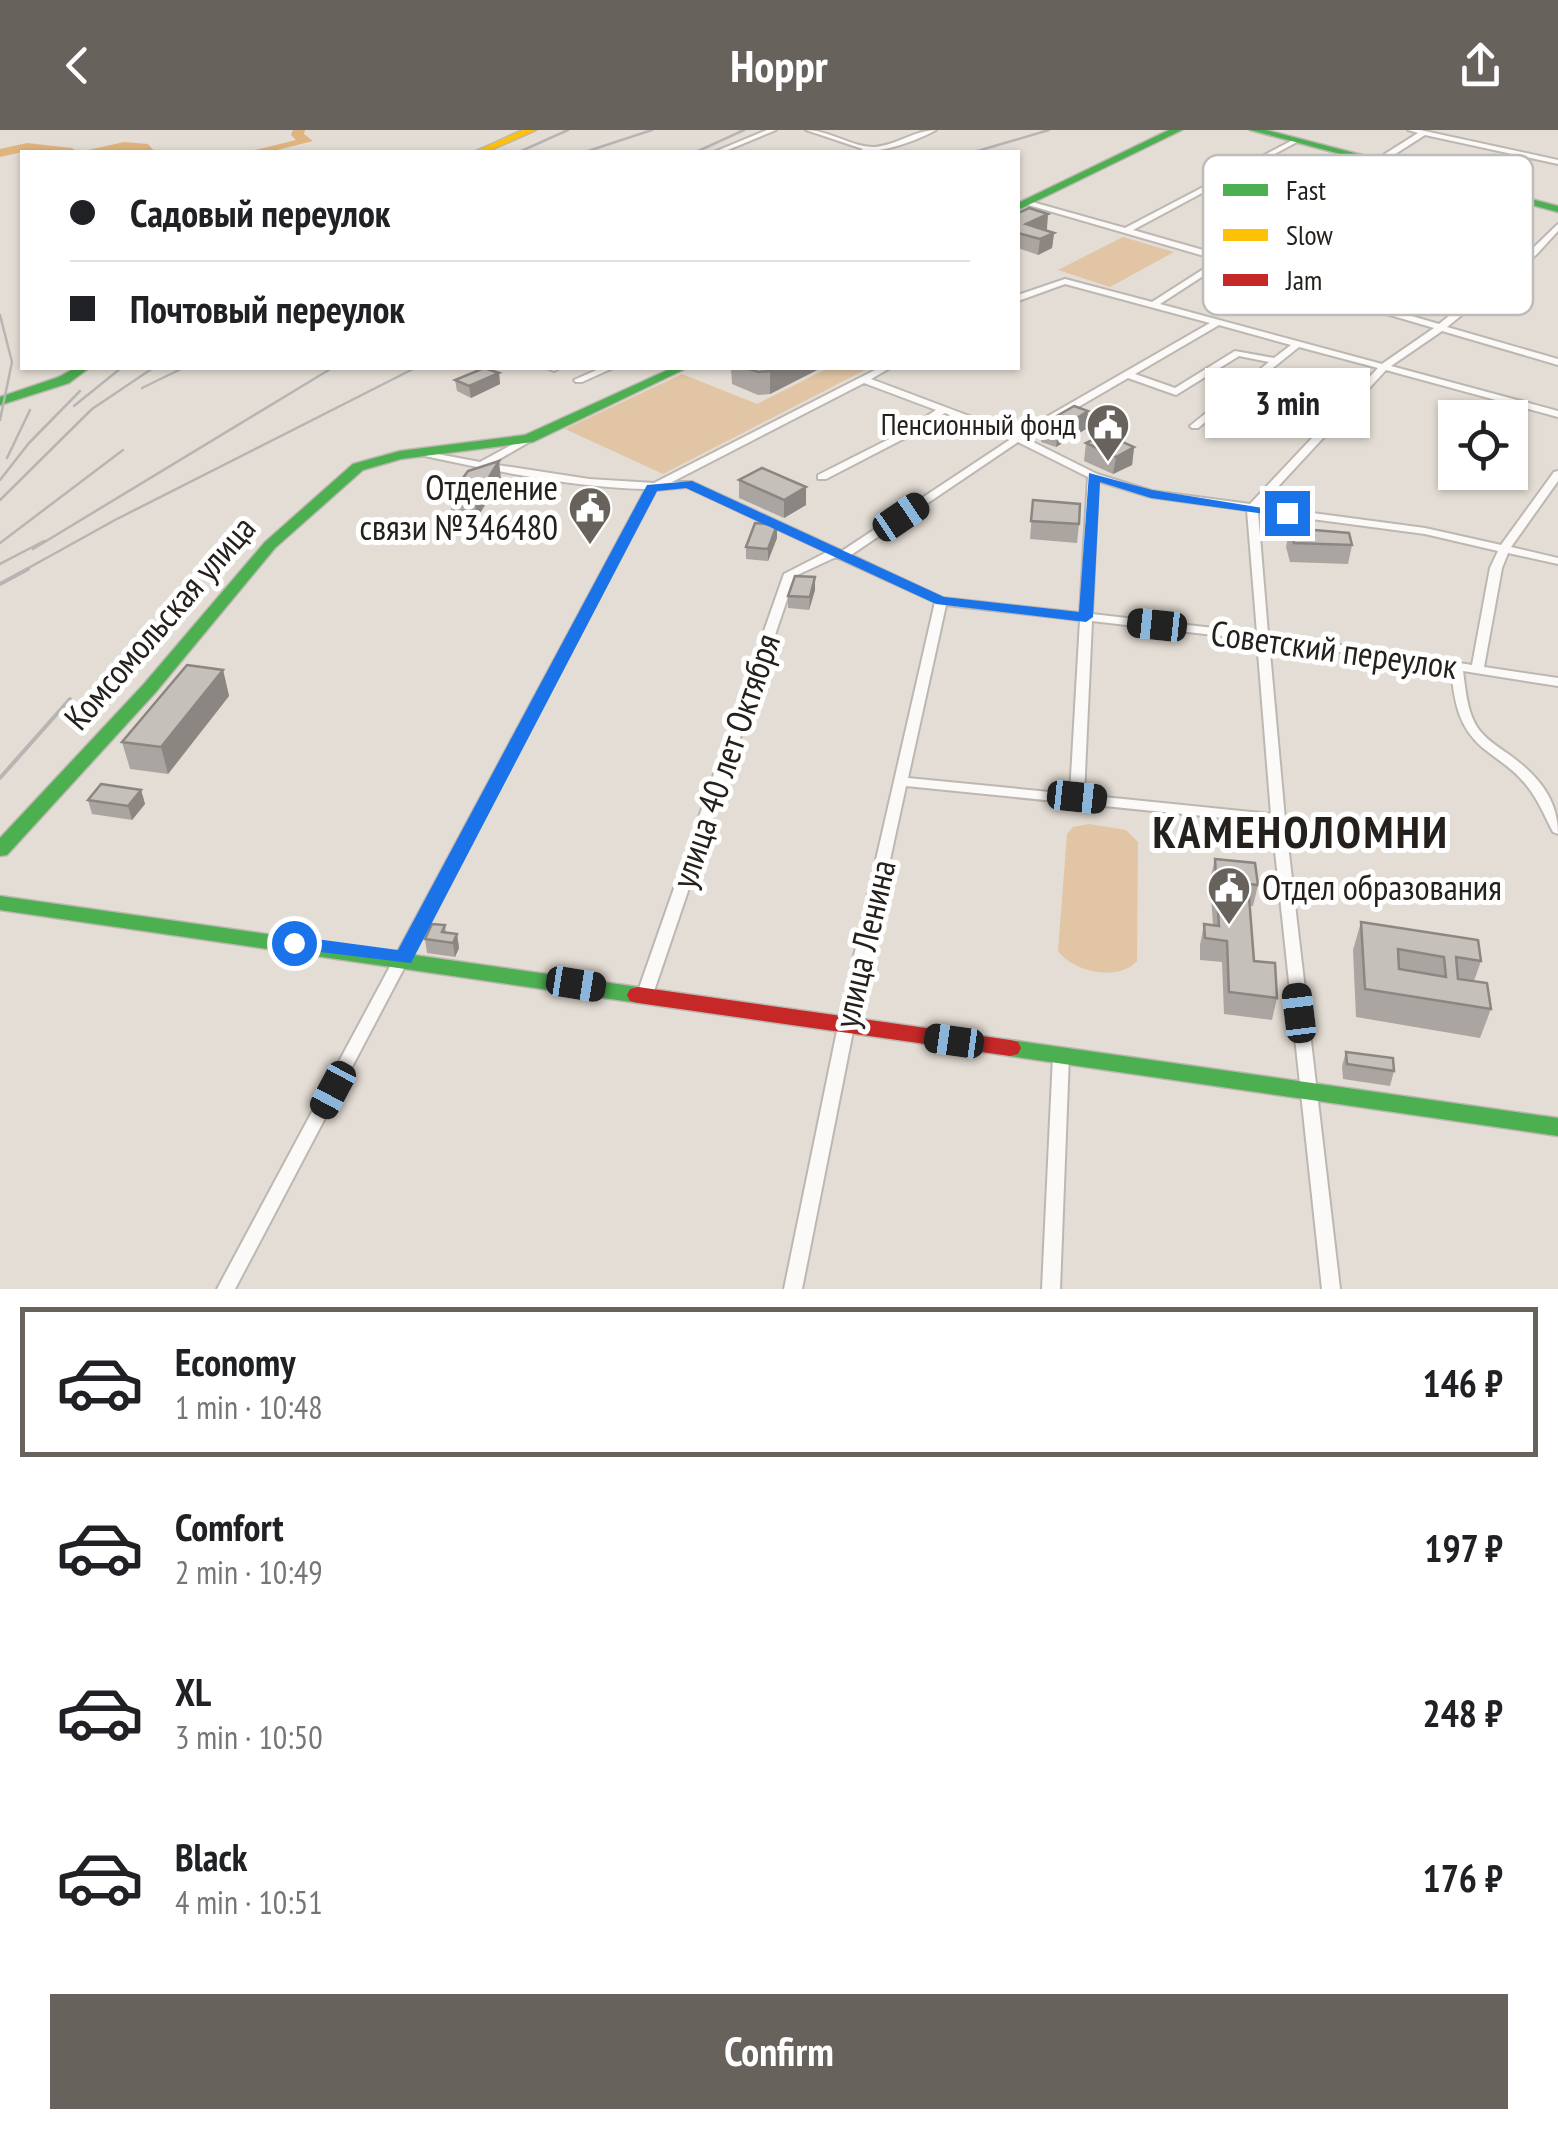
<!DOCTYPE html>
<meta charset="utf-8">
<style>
body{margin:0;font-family:"PT Sans Narrow",sans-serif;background:#f6f6f6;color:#202124;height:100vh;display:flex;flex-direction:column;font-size:38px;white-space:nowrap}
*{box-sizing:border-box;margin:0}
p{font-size:32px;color:#757577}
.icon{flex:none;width:55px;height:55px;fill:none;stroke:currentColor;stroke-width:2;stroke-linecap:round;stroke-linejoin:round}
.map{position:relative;height:1159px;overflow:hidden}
.drawer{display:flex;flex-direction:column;background:#fff;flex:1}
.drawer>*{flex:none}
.banner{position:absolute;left:20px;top:20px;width:1000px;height:220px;border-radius:0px;box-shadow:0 2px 8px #0004;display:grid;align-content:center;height:220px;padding:0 50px;background:#fff}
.fabs{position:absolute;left:1438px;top:270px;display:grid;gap:20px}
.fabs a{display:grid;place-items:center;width:90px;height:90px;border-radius:0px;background:#fff;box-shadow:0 2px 8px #0004;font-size:50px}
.end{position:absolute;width:45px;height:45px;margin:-22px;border:12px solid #1a73e8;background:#fff;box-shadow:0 0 0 5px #fff}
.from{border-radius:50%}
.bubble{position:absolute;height:70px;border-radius:0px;background:#fff;box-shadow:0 2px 8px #0004;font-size:32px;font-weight:800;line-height:70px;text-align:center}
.car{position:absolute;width:30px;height:60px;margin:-30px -15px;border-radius:12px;box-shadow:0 0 8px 2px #0007;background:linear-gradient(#222 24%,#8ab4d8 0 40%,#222 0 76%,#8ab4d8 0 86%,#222 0)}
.banner b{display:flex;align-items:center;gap:35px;height:95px;font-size:38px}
.banner b+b{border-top:2px solid #e0e0e0}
.banner i{width:25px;height:25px;background:#202124}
ul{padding:18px 0 0;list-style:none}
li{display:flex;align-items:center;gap:30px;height:150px;margin:0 20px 15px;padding:0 30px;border:5px solid transparent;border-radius:0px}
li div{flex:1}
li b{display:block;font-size:38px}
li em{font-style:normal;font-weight:800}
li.current{border-color:#68625c}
li>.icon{width:90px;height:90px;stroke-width:1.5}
.button{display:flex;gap:20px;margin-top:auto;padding:20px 50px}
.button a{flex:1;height:115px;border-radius:0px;background:#68625c;color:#fff;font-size:40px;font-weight:800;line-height:115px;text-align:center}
header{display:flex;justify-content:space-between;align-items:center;height:130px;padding:0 50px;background:#68625c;color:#fff;font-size:45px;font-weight:800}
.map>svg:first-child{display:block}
</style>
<header><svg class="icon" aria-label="back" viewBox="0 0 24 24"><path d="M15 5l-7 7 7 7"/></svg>Hoppr<svg class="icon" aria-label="share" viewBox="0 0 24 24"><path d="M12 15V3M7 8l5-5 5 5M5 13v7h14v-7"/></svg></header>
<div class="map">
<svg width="1558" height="1159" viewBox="0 0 1558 1159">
<rect width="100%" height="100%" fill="#e4ddd5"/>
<!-- green -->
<g fill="#e1c5a5">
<polygon points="1123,107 1174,122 1110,157 1058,140"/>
<polygon points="828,238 869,238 663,344 565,299 682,244 757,274"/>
<path d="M1089,694L1126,700L1138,712L1137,831C1119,852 1073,842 1058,821L1067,704L1073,697Z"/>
</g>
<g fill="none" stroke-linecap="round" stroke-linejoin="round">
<!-- river -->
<g fill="#dfb47e" fill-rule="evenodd">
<polygon points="293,0 305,0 304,4 313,11 269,22 247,22 296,10 291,5"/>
<polygon points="124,12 148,14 155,22 79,22"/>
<polygon points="27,13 72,18 78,22 27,21 0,27 0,19"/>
</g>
<!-- street casing -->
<g stroke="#bdb7b1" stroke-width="4">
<g id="street">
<polygon points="767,0 776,0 723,22 714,22"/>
<path d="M806,0C829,0 854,18 875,17C897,15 915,0 936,0C914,12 884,22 858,22L863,19Z"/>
<path d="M1408,0H1420L1558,30V34L1425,5L1281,97L1358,117V121L1275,100L1226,132L1439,194L1530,121L1558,94V101L1536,125L1447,197L1558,229V235L1442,201L1391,236L1558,281V287L1386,240L1260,376L1425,398L1501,415L1554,342L1558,341V351L1511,417L1558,428V434L1508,423L1502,438L1484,537L1558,548V556L1463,541C1466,562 1467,584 1480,601C1488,611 1500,618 1511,626C1538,646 1558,669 1558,704L1553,702C1543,683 1536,664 1520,648C1509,636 1495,628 1483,618C1458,597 1454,570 1451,539L1269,511L1285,689L1340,1159H1322L1272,693L906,656L854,896L802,1159H784L838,896L935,472L836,427L795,446L653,864L650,868L645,870L640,868L637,864L784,444L827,422L687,357L656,360L235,1159H217L646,359C570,357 495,341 420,325L416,324V320L480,332L528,306L531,307V311L491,334L589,349L654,353L879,238H890L871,249L1017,304L1210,193L1065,154L1018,171V165L1065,149L1152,172L1213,133L1214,130H1218L1025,74V70L1125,98L1293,10H1297V12L1133,100L1224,126L1269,98V95H1273L1418,3ZM1220,135L1434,198L1382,234L1160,174ZM1219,195L1291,215L1274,228L1235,221L1175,258L1135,244ZM1299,217L1378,238L1250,374L1152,361L1097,344L1025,308L1128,248L1176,265L1239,226L1269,232L1190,296L1192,298H1198ZM864,253L936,280L903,302L818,345V349H826L909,306L945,283L1011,309L842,421L692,352H672ZM1018,312L1088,347L1080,483L943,468L851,425ZM1098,351L1151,367L1247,380L1257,503L1092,484ZM1258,382L1425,404L1498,421L1490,438L1472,535L1268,504ZM946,475L1080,490L1070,664L908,648ZM1092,491L1257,510L1271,684L1084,665Z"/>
<polygon points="547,238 559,238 554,241"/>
<polygon points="601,238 613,238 582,252 576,252 574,250"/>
<polygon points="1061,920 1067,922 1069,926 1060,1159 1042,1159 1053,926 1055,922"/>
</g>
</g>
<!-- fast casing -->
<g stroke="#bdb7b1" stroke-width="3">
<g id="fast">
<polygon points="1169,0 1182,0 1018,80 1018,73"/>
<polygon points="1250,0 1266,0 1558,76 1558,82"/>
<polygon points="75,238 89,238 69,253 0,275 0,267 59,247"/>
<polygon points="672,238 687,238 533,312 401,329 363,340 275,418 155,563 7,725 0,726 0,708 143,555 265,412 353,334 400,321 525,305"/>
<polygon points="0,766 638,857 646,859 649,865 646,871 638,873 0,780"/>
<polygon points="1010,910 1558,988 1558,1006 1010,926 1002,924 999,918 1002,912"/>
</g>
</g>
<!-- slow casing -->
<g stroke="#bdb7b1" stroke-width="3">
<polygon id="slow" points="523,0 536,0 486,22 474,22"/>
</g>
<!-- jam casing -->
<g stroke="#bdb7b1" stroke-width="3">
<polygon id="jam" points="638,857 1010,910 1018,912 1021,918 1018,924 1010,926 638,873 630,871 627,865 630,859"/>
</g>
<!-- street -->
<use href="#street" fill="#fbfaf9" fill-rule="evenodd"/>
<!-- fast -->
<use href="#fast" fill="#4caf50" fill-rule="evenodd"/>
<!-- slow -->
<use href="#slow" fill="#ffc107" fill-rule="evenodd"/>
<!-- jam -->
<use href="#jam" fill="#c62828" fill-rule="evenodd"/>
<!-- rail-far1 -->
<g stroke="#b7b5b4" stroke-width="2.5">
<polyline points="519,22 568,0"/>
<polyline points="585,22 652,0"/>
<polyline points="696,22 744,0"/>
<polyline points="974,22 1049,0"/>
<polyline points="0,185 12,232 0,290"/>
<polyline points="142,258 183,238"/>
<polyline points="74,276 121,238"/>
<polyline points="7,328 30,280"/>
<polyline points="0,350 29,313 80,261"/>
<polyline points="0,370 92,279 153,238"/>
<polyline points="0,413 123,320"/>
<polyline points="33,419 332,238"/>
<polyline points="0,434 44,411"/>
<polyline points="23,441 115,390 415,238"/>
</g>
<!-- rail -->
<g stroke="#b7b5b4" stroke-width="4">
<polyline points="0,454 28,439"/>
<polyline points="0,648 70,569"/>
</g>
</g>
<!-- wall -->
<g fill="#aaa5a0">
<polygon points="1018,83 1047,99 1044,100 1054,103 1052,118 1038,125 1018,118"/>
<polygon points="1455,84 1451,99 1437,110 1393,100 1396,85"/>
<polygon points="731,238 821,238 770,264 758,265 732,254"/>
<polygon points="499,243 500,254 471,268 457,261 455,250"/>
<polygon points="1088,281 1086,299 1056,317 1041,312 1043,294"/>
<polygon points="1086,313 1134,317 1132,335 1113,344 1084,331"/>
<polygon points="501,349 477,388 452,385 449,367"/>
<polygon points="739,350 806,357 806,375 784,388 739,368"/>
<polygon points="1033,370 1079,394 1077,413 1030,409"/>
<polygon points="1290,398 1352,415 1348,434 1290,432 1286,417"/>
<polygon points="777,408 768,431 746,429 746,417"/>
<polygon points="815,460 809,480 788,478 788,466"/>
<polygon points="223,540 229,566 168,644 130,639 122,612"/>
<polygon points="141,660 145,674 132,690 92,684 88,670"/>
<polygon points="1215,729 1258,755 1253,776 1250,776 1254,831 1277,868 1272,890 1224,884 1222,832 1200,830 1200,815 1204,794 1213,795 1210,750"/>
<polygon points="1361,792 1481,831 1474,851 1491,879 1480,908 1356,887 1353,820"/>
<polygon points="445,795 446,802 457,804 459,818 455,827 427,823 425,809"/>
<polygon points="1346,922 1394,941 1390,956 1343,949 1342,936"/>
</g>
<!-- shaded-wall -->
<g fill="#8b8682">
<polygon points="1048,84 1047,99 1030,107 1026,94"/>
<polygon points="1455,84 1451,99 1437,110 1440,95"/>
<polygon points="1054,103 1052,118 1038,125 1040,109"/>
<polygon points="777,238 821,238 770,264 770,241"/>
<polygon points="499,243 500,254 471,268 469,256"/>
<polygon points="1088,281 1086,299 1056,317 1058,300"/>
<polygon points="1134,317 1132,335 1113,344 1116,327"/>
<polygon points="499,331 501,349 477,388 475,370"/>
<polygon points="806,357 806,375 784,388 784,370"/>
<polygon points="777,395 777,408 768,431 768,419"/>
<polygon points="815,447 815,460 809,480 810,467"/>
<polygon points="223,540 229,566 168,644 161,617"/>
<polygon points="141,660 145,674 132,690 128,676"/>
<polygon points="457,804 459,818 455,827 453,813"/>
</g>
<!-- building -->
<g fill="#c6c0ba" stroke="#8b8682" stroke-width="2.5" fill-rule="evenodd">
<polygon points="1029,78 1048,84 1026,94 1054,103 1040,109 1018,103 1018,83"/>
<polygon points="484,238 499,243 469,256 455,250"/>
<polygon points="746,238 777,238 770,241 758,242"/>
<polygon points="1074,276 1088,281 1058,300 1043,294"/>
<polygon points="1105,304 1134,317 1116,327 1086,313"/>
<polygon points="499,331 475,370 449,367 468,341"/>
<polygon points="762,338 806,357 784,370 739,350"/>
<polygon points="1033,370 1080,374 1079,394 1031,391"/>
<polygon points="755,393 777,395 768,419 746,417"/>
<polygon points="1290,398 1349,403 1352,415 1294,413"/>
<polygon points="795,446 815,447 810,467 788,466"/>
<polygon points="187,535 223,540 161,617 122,612"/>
<polygon points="101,654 141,660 128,676 88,670"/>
<polygon points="1215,729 1255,733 1258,755 1248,754 1254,831 1275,833 1277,868 1229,862 1227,811 1205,808 1204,794 1219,796"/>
<path d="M1361,792L1478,810L1481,831L1456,827L1458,849L1487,853L1491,879L1365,859ZM1398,819L1444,827L1446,847L1399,839Z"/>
<polygon points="432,794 445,795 442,802 457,804 453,813 425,809"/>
<polygon points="1346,922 1393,928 1394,941 1347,934"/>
</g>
<!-- route -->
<polygon fill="#1a73e8" points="1089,343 1152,360 1294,383 1287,387 1151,368 1100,352 1093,487 1086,492 936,474 686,358 657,361 411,833 287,818 284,813 294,806 398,820 647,355 692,351 944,467 1079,482"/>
<!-- icons -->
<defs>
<g id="civic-pin" transform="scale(2.25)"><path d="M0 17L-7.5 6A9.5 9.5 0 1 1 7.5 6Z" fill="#68625c" stroke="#fff"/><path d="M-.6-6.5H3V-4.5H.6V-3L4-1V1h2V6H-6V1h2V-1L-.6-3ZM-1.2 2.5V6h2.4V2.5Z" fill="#fff"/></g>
</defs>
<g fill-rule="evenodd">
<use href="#civic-pin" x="1108" y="295"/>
<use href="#civic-pin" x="590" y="378"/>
<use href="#civic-pin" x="1229" y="758"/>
</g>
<g text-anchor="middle" stroke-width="10" stroke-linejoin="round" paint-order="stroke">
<!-- far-poi labels -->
<g font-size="30" fill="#25201b" stroke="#fff" text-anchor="end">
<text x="1076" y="305">Пенсионный фонд</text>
</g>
<!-- poi labels -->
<g font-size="35" fill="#25201b" stroke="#fff" text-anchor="end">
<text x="558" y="370">Отделение<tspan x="558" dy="40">связи №346480</tspan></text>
<text x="1262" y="770" text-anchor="start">Отдел образования</text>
</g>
<!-- street labels -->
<g font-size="35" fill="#25201b" stroke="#fff">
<text transform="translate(160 493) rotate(-49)" y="12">Комсомольская улица</text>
<text transform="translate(1334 520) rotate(8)" y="12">Советский переулок</text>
<text transform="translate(726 631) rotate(-71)" y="12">улица 40 лет Октября</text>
<text transform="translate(865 814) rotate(-77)" y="12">улица Ленина</text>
</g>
<!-- district labels -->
<g font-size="45" font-weight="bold" letter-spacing="2.5" fill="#25201b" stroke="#fff">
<text x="1301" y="718">КАМЕНОЛОМНИ</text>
</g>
</g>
<!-- legend -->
<rect x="1203" y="25" width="330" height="160" rx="15" fill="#fff" stroke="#bebcbb" stroke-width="2.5"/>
<rect x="1223" y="54" width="45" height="12" fill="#4caf50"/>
<rect x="1223" y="99" width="45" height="12" fill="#ffc107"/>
<rect x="1223" y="144" width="45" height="12" fill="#c62828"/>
<g font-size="28" fill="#25201b">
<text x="1286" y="70">Fast</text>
<text x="1286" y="115">Slow</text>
<text x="1286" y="160">Jam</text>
</g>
</svg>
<div class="fabs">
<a><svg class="icon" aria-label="locate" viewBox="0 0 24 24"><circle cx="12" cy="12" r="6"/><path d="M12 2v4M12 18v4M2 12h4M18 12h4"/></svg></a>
</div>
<i class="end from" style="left:294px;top:813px"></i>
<i class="end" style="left:1287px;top:383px"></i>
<div class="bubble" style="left:1205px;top:238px;width:165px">3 min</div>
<i class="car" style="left:901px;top:387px;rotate:56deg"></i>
<i class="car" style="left:1157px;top:495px;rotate:276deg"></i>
<i class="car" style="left:1077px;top:667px;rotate:96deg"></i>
<i class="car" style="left:576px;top:854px;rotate:99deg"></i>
<i class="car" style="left:1299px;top:883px;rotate:353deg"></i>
<i class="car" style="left:954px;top:911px;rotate:278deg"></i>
<i class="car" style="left:333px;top:960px;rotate:208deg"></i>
<div class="banner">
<b><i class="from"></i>Садовый переулок</b>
<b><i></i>Почтовый переулок</b>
</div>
</div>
<section class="drawer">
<ul>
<li class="current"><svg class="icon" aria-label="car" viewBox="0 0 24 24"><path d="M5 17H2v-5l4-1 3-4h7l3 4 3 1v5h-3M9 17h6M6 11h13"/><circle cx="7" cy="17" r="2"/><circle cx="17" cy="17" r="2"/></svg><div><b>Economy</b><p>1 min · 10:48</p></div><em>146 ₽</em></li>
<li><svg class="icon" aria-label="car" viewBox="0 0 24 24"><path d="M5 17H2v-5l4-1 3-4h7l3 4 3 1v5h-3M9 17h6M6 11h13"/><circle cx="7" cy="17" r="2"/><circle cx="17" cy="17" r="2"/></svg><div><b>Comfort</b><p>2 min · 10:49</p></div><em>197 ₽</em></li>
<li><svg class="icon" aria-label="car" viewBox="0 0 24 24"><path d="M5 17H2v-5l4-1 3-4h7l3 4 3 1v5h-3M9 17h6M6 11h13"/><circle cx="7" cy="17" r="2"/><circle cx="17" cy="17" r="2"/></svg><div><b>XL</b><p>3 min · 10:50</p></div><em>248 ₽</em></li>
<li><svg class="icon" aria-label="car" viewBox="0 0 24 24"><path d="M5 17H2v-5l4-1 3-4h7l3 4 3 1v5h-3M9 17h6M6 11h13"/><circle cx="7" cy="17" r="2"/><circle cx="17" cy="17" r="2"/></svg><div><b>Black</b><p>4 min · 10:51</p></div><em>176 ₽</em></li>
</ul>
<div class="button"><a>Confirm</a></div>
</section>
